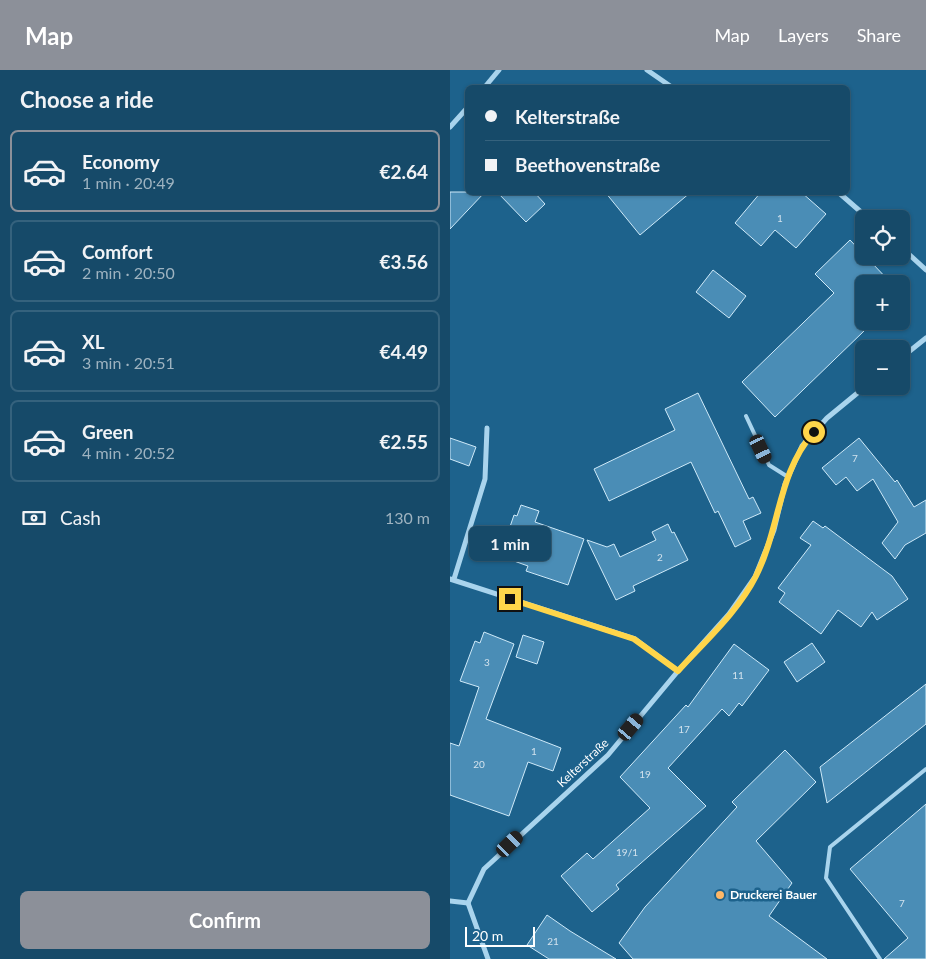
<!DOCTYPE html>
<meta charset="utf-8">
<style>
body{margin:0;font-family:Lato,sans-serif;background:#1f516f;color:#f1f3f6;height:100vh;display:flex;flex-direction:column;font-size:19px;white-space:nowrap}
*{box-sizing:border-box;margin:0}
p{font-size:16px;color:#9eb3c0}
.icon{flex:none;width:28px;height:28px;fill:none;stroke:currentColor;stroke-width:2;stroke-linecap:round;stroke-linejoin:round}
.map{position:relative;flex:1;overflow:hidden}
.sheet{display:flex;flex-direction:column;background:#164a69;width:450px}
.sheet>*{flex:none}
.guide{position:absolute;left:15px;top:15px;width:385px;height:110px;border-radius:8px;box-shadow:0 1px 4px #0004,0 0 0 1px #35627d;display:grid;align-content:center;height:110px;padding:0 20px;background:#164a69}
.buttons{position:absolute;left:405px;top:140px;display:grid;gap:10px}
.buttons a{display:grid;place-items:center;width:55px;height:55px;border-radius:8px;background:#164a69;box-shadow:0 1px 4px #0004,0 0 0 1px #35627d;font-size:25px}
.scale{position:absolute;left:15px;bottom:12px;width:70px;box-sizing:border-box;padding-left:5px;border:2px solid #fff;border-top:0;font-size:14px;line-height:18px;white-space:nowrap;color:#fff;-webkit-text-stroke:4px #1d628c;paint-order:stroke}
.end{position:absolute;width:22px;height:22px;margin:-11px;border:6px solid #ffd54a;background:#111;box-shadow:0 0 0 2px #111}
.from{border-radius:50%}
.bubble{position:absolute;height:35px;border-radius:8px;background:#164a69;box-shadow:0 1px 4px #0004,0 0 0 1px #35627d;font-size:16px;font-weight:700;line-height:35px;text-align:center}
.car{position:absolute;width:15px;height:30px;margin:-15px -8px;border-radius:6px;box-shadow:0 0 4px 1px #0007;background:linear-gradient(#222 24%,#8ab4d8 0 40%,#222 0 76%,#8ab4d8 0 86%,#222 0)}
.guide b{display:flex;align-items:center;gap:18px;height:48px;font-size:19px}
.guide b+b{border-top:1px solid #35627d}
.guide i{width:12px;height:12px;background:#f1f3f6}
ul{padding:0;list-style:none}
li{display:flex;align-items:center;gap:15px;height:82px;margin:0 10px 8px;padding:0 10px;border:2px solid #35627d;border-radius:8px}
li div{flex:1}
li b{display:block;font-size:19px}
li em{font-style:normal;font-weight:700}
li.active{border-color:#8c9099}
li>.icon{width:45px;height:45px;stroke-width:1.5}
h2{padding:0 20px;font-size:22px;line-height:60px}
.pay{display:flex;align-items:center;gap:12px;height:55px;padding:0 20px;font-size:19px}
.pay p{margin-inline-start:auto}
.cta{display:flex;gap:10px;margin-top:auto;padding:10px 20px}
.cta a{flex:1;height:58px;border-radius:8px;background:#8c9099;color:#fff;font-size:20px;font-weight:700;line-height:58px;text-align:center}
header{display:flex;align-items:center;gap:30px;box-sizing:border-box;height:70px;padding:0 25px;background:#8c9099;color:#fff}
header strong{font-size:24px}
nav{display:flex;gap:28px;margin-inline-start:auto;font-size:18px}
main{display:flex;flex:1;min-height:0}
.map>svg:first-child{display:block}
</style>
<header>
<strong>Map</strong>
<nav><a>Map</a><a>Layers</a><a>Share</a></nav>
</header>
<main>
<section class="sheet">
<h2>Choose a ride</h2>
<ul>
<li class="active"><svg class="icon" aria-label="car" viewBox="0 0 24 24"><path d="M5 17H2v-5l4-1 3-4h7l3 4 3 1v5h-3M9 17h6M6 11h13"/><circle cx="7" cy="17" r="2"/><circle cx="17" cy="17" r="2"/></svg><div><b>Economy</b><p>1 min · 20:49</p></div><em>€2.64</em></li>
<li><svg class="icon" aria-label="car" viewBox="0 0 24 24"><path d="M5 17H2v-5l4-1 3-4h7l3 4 3 1v5h-3M9 17h6M6 11h13"/><circle cx="7" cy="17" r="2"/><circle cx="17" cy="17" r="2"/></svg><div><b>Comfort</b><p>2 min · 20:50</p></div><em>€3.56</em></li>
<li><svg class="icon" aria-label="car" viewBox="0 0 24 24"><path d="M5 17H2v-5l4-1 3-4h7l3 4 3 1v5h-3M9 17h6M6 11h13"/><circle cx="7" cy="17" r="2"/><circle cx="17" cy="17" r="2"/></svg><div><b>XL</b><p>3 min · 20:51</p></div><em>€4.49</em></li>
<li><svg class="icon" aria-label="car" viewBox="0 0 24 24"><path d="M5 17H2v-5l4-1 3-4h7l3 4 3 1v5h-3M9 17h6M6 11h13"/><circle cx="7" cy="17" r="2"/><circle cx="17" cy="17" r="2"/></svg><div><b>Green</b><p>4 min · 20:52</p></div><em>€2.55</em></li>
</ul>
<div class="pay"><svg class="icon" aria-label="cash" viewBox="0 0 24 24"><path d="M3 7h18v10H3z"/><circle cx="12" cy="12" r="2"/></svg>Cash<p>130 m</p></div>
<div class="cta"><a>Confirm</a></div>
</section>
<div class="map">
<svg width="476" height="889" viewBox="0 0 476 889">
<rect width="100%" height="100%" fill="#1d628c"/>
<!-- building -->
<g fill="#4a8db6" stroke="#cfeaf9">
<polygon points="0,122 35,122 0,159"/>
<polygon points="47,122 84,122 95,134 76,152"/>
<polygon points="155,122 241,122 190,165"/>
<polygon points="311,122 351,122 376,144 346,178 325,160 311,176 285,153"/>
<polygon points="400,170 442,214 414,214 414,261 325,347 292,312 384,223 365,204"/>
<polygon points="263,200 296,226 279,248 246,222"/>
<polygon points="248,323 299,429 303,427 311,443 293,451 301,469 285,477 268,441 265,443 241,392 159,431 144,399 225,360 215,339"/>
<polygon points="0,368 26,377 19,396 0,389"/>
<polygon points="409,368 445,412 447,410 464,437 476,430 476,463 455,475 445,489 432,473 448,452 423,409 407,421 396,407 386,415 372,398"/>
<polygon points="71,435 89,441 85,452 134,469 118,515 76,501 78,496 50,486 64,445 67,446"/>
<polygon points="363,451 373,458 375,456 442,506 458,529 427,550 422,542 411,557 388,540 371,564 329,532 335,523 328,518 361,475 350,468"/>
<polygon points="218,454 222,463 224,462 238,490 183,516 185,521 166,530 137,470 157,477 164,474 170,487 206,470 202,462"/>
<polygon points="34,562 64,574 36,649 111,678 103,701 78,692 59,746 0,725 0,673 9,676 29,617 10,611 25,571 30,573"/>
<polygon points="73,565 94,572 87,594 66,587"/>
<polygon points="362,573 375,592 347,612 334,592"/>
<polygon points="284,574 319,600 292,636 289,633 279,646 272,639 218,698 256,736 166,815 169,819 142,842 111,806 137,783 143,789 200,738 170,707 236,635 238,637"/>
<polygon points="476,614 476,654 377,733 370,697"/>
<polygon points="335,680 366,712 306,771 342,813 319,846 377,889 183,889 169,873 195,837 287,737 282,732"/>
<polygon points="476,734 476,889 434,889 458,868 400,799"/>
<polygon points="97,845 120,861 166,889 99,889 77,875"/>
</g>
<g fill="none" stroke-linecap="round" stroke-linejoin="round">
<!-- lane -->
<g stroke="#a9d4ed" stroke-width="4">
<polyline points="296,346 319,395 338,407"/>
<polyline points="430,889 376,808 380,777 476,699"/>
</g>
<!-- street -->
<g stroke="#a9d4ed" stroke-width="5">
<polyline points="197,0 223,18"/>
<polyline points="34,18 49,0"/>
<polyline points="0,57 18,37"/>
<polyline points="388,122 419,149"/>
<polyline points="451,177 476,200"/>
<polyline points="451,288 476,268"/>
<polyline points="0,509 185,569 228,601"/>
<polyline points="4,509 35,409 37,358"/>
<polyline points="0,831 18,833"/>
<polyline points="18,833 34,799 158,685 228,601 279,544 305,507 324,460 335,414 352,376 377,348 416,316"/>
<polyline points="18,833 38,889"/>
</g>
</g>
<g fill="none" stroke-linecap="round" stroke-linejoin="round">
<!-- route -->
<path stroke="#ffd54a" stroke-width="6" d="M60,529L184,569L228,601C255,571 288,542 306,506C330,458 328,402 364,362"/>
</g>
<!-- markers -->
<circle fill="#fdb767" stroke="#1d628c" stroke-width="2" cx="270" cy="825" r="5"/>
<g text-anchor="middle" stroke-width="5" stroke-linejoin="round" paint-order="stroke">
<!-- number labels -->
<g font-size="10" fill="#d2e2ed">
<text x="330" y="152">1</text>
<text x="405" y="392">7</text>
<text x="210" y="491">2</text>
<text x="37" y="596">3</text>
<text x="288" y="609">11</text>
<text x="234" y="663">17</text>
<text x="84" y="685">1</text>
<text x="29" y="698">20</text>
<text x="195" y="708">19</text>
<text x="177" y="786">19/1</text>
<text x="452" y="837">7</text>
<text x="103" y="875">21</text>
</g>
<!-- street labels -->
<g font-size="12" fill="#fff" stroke="#1d628c">
<text transform="translate(133 693) rotate(-43)" y="4">Kelterstraße</text>
</g>
<!-- poi labels -->
<g font-size="12" font-weight="bold" fill="#fff" stroke="#1d628c" text-anchor="start">
<text x="280" y="829">Druckerei Bauer</text>
</g>
</g>
</svg>
<div class="buttons">
<a><svg class="icon" aria-label="locate" viewBox="0 0 24 24"><circle cx="12" cy="12" r="6"/><path d="M12 2v4M12 18v4M2 12h4M18 12h4"/></svg></a>
<a>+</a>
<a>−</a>
</div>
<div class="scale">20 m</div>
<i class="end from" style="left:364px;top:362px"></i>
<i class="end" style="left:60px;top:529px"></i>
<div class="bubble" style="left:19px;top:456px;width:82px">1 min</div>
<i class="car" style="left:311px;top:379px;rotate:155deg"></i>
<i class="car" style="left:181px;top:657px;rotate:40deg"></i>
<i class="car" style="left:60px;top:774px;rotate:46deg"></i>
<div class="guide">
<b><i class="from"></i>Kelterstraße</b>
<b><i></i>Beethovenstraße</b>
</div>
</div>
</main>
